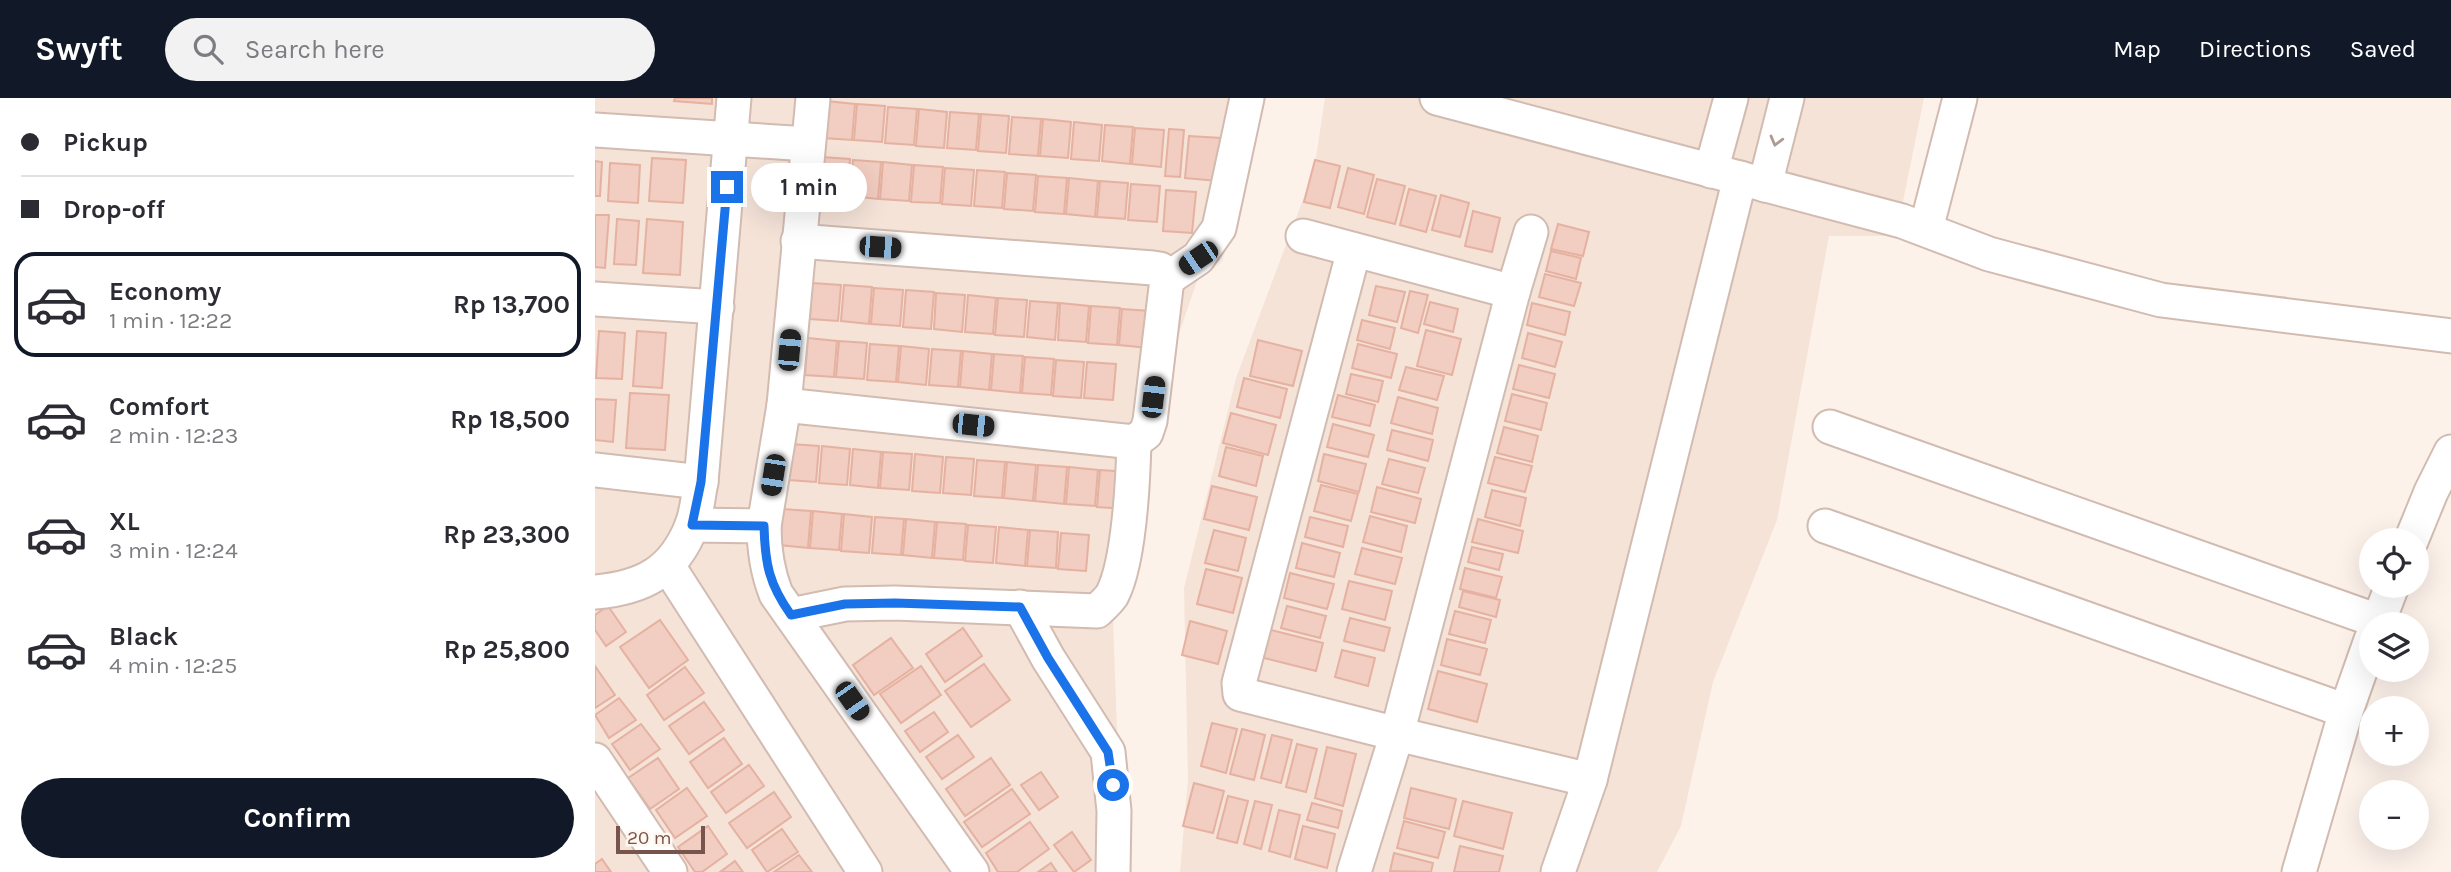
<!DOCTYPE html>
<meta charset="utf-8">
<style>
body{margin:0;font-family:Karla,sans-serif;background:#f2f2f3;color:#2b2b33;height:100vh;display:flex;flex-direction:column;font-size:26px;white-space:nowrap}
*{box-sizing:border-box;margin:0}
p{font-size:23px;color:#7c7c81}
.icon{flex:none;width:38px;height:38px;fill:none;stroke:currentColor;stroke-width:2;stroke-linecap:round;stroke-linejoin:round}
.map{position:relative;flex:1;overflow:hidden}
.sheet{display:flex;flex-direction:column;background:#fff;width:595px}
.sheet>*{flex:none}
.hud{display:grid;align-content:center;height:154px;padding:0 21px;background:#fff}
.fabs{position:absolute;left:1764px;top:430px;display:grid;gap:14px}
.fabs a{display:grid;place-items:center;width:70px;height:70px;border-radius:50%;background:#fff;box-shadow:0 7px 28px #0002;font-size:35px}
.scale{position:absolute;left:21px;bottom:18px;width:89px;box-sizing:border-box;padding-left:7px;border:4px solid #78554c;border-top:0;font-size:19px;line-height:24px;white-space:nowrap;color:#78554c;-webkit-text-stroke:5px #fff7f0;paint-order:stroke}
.end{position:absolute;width:32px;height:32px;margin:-16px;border:9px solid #1a73e8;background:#fff;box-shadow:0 0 0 4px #fff}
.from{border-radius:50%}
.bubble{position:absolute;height:49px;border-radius:24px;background:#fff;box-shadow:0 7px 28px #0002;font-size:23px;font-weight:700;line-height:49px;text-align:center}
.car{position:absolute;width:21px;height:42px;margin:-21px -10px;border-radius:9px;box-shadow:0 0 5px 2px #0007;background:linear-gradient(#222 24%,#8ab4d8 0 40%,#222 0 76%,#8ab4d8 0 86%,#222 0)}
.hud b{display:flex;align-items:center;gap:24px;height:66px;font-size:26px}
.hud b+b{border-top:2px solid #e1e1e2}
.hud i{width:18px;height:18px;background:#2b2b33}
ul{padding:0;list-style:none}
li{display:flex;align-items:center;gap:21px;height:105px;margin:0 14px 10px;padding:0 7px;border:4px solid transparent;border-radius:21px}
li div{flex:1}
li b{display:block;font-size:26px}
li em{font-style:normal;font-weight:700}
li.selected{border-color:#111827}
li>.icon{width:63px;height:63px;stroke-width:1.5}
.primary-button{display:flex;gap:14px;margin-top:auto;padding:14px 21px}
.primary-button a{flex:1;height:80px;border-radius:42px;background:#111827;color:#fff;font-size:28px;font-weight:700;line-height:80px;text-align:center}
header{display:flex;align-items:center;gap:42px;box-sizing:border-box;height:98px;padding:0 35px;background:#111827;color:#fff}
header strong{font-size:33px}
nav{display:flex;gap:38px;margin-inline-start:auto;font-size:24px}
.search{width:490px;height:63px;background:#f2f2f3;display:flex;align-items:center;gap:18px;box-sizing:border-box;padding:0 24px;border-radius:38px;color:#7c7c81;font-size:26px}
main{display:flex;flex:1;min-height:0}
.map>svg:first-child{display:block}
</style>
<header>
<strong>Swyft</strong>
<div class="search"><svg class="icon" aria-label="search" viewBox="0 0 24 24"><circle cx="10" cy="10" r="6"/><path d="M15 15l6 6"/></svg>Search here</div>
<nav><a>Map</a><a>Directions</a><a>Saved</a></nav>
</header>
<main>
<section class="sheet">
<div class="hud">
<b><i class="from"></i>Pickup</b>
<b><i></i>Drop-off</b>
</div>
<ul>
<li class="selected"><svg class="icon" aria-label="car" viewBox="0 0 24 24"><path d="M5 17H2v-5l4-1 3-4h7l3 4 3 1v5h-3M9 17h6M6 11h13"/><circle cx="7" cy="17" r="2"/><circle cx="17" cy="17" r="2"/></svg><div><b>Economy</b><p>1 min · 12:22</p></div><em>Rp 13,700</em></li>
<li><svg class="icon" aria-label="car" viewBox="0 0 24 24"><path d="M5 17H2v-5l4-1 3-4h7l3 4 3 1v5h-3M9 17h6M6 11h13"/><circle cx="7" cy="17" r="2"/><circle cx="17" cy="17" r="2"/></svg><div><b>Comfort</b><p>2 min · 12:23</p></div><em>Rp 18,500</em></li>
<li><svg class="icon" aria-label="car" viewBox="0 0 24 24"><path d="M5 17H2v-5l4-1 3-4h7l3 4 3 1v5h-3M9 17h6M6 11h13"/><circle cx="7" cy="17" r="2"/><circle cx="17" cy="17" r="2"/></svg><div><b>XL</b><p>3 min · 12:24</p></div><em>Rp 23,300</em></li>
<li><svg class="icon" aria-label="car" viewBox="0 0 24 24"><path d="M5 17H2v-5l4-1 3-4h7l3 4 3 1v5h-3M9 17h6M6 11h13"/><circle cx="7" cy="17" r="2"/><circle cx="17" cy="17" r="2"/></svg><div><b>Black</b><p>4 min · 12:25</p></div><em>Rp 25,800</em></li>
</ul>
<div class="primary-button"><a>Confirm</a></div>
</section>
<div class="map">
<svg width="1856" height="774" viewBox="0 0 1856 774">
<rect width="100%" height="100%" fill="#fdf2ea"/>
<!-- residential -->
<g fill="#f5e3d8">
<polygon points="0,0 659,0 659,17 564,294 518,521 523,658 502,774 0,774"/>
<polygon points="730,0 1329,0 1301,138 1234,138 1182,422 1118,584 1086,728 1062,774 585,774 593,681 589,490 641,280 719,72"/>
</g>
<!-- building -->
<g fill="#f2cdc1" stroke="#e5b1a1" stroke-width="2">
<polygon points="80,0 117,0 117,6 79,3"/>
<polygon points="231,3 260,6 257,42 228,40"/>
<polygon points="262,6 290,8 287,44 259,42"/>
<polygon points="293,9 322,11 319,47 290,45"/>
<polygon points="324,11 352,14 349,50 321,48"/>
<polygon points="355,14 384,16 381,52 352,50"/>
<polygon points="386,16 414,18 411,55 383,53"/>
<polygon points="417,19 446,21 443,58 414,56"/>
<polygon points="448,21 476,24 473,60 445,58"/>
<polygon points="479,24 507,27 504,63 476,61"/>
<polygon points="510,27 538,29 535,66 507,63"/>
<polygon points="540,30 569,32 566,69 537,66"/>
<polygon points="574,31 589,32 585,79 570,78"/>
<polygon points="594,38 626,40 623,83 590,80"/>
<polygon points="226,59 255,61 252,98 223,96"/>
<polygon points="57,60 91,62 88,105 54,103"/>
<polygon points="258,62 286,64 283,101 255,98"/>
<polygon points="720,62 745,68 735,110 709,104"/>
<polygon points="0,63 7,64 5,98 0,98"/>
<polygon points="288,64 317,67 314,103 285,101"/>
<polygon points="15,65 45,67 43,105 13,103"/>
<polygon points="319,67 348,69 345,105 316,104"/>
<polygon points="350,70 379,72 376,108 347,106"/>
<polygon points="753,70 779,77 769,116 743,109"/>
<polygon points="382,72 410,74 407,110 379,108"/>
<polygon points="412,75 441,77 438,113 409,111"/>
<polygon points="443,78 472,80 469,116 440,114"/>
<polygon points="474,80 503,83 500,119 471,116"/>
<polygon points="782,81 810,88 800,126 772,119"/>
<polygon points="505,83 533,85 530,121 502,119"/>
<polygon points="536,86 565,88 562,124 533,122"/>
<polygon points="814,91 841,98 831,134 805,127"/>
<polygon points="571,92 601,94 597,135 568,133"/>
<polygon points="846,97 874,105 865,139 837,132"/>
<polygon points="878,113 905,120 897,154 870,148"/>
<polygon points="0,117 14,117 10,170 0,169"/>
<polygon points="22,121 44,123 41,167 19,166"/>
<polygon points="52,121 88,124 85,177 48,175"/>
<polygon points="963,126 994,134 988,158 956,151"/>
<polygon points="956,153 986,160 981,181 951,173"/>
<polygon points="950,176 986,185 979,208 944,199"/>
<polygon points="217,185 246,187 243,223 215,221"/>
<polygon points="249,187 277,189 274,226 246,223"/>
<polygon points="781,188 810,194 802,224 774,217"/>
<polygon points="279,190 308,192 305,228 276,226"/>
<polygon points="311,192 339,194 336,231 308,229"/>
<polygon points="815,193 833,197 823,235 806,230"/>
<polygon points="341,195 370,197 367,234 339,231"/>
<polygon points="373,197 401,200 398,236 370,234"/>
<polygon points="403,200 432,202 429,239 400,237"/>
<polygon points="435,203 463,205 460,242 432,239"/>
<polygon points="835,204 863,211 858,234 829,226"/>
<polygon points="465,205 494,208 491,244 463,242"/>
<polygon points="937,205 975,214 970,237 932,227"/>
<polygon points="496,208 525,210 522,247 493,245"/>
<polygon points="527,211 556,213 553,250 524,247"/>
<polygon points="767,222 800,230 795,251 762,242"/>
<polygon points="831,232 866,241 857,277 822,268"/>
<polygon points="4,233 30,235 27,281 1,280"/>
<polygon points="42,233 71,235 67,290 38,288"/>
<polygon points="933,235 967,244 960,269 927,260"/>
<polygon points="213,240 242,243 239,279 210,277"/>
<polygon points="663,242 707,253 698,288 655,278"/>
<polygon points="244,243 272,245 269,281 241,279"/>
<polygon points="275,246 304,248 301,284 272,282"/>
<polygon points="763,246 802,256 796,280 757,270"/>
<polygon points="306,248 334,251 331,287 303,284"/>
<polygon points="337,251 366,253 363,289 334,287"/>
<polygon points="368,253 397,256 394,292 365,289"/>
<polygon points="399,256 428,258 425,295 396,292"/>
<polygon points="430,259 459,261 456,297 427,295"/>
<polygon points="461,262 489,264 486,300 458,298"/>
<polygon points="492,264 521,266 518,302 489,300"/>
<polygon points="924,267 960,276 954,300 918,291"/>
<polygon points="811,269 849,278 842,302 804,292"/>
<polygon points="756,276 788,283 783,304 751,296"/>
<polygon points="649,280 692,291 685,320 642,309"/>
<polygon points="35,295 74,297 70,352 31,350"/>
<polygon points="917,296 952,305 946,332 910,323"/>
<polygon points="743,297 780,307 775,328 737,319"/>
<polygon points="803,299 843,310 837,336 796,325"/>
<polygon points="0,301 21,302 18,344 0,342"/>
<polygon points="636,315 681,327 673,357 628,345"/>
<polygon points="738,326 779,337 773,359 732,349"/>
<polygon points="909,329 943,338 937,364 902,355"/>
<polygon points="797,332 838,342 833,363 792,352"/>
<polygon points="196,346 224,348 221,384 193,382"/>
<polygon points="227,348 255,351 252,387 224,385"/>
<polygon points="631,349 668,358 661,388 624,378"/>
<polygon points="258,351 286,354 283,390 255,387"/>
<polygon points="288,354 317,356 314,392 285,390"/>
<polygon points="320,356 348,359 345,395 317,393"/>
<polygon points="729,356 771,366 764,394 723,383"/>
<polygon points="351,359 379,361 376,397 348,395"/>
<polygon points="900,359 937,368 930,394 893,385"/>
<polygon points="794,361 830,370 823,395 787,386"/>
<polygon points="382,362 410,364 407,400 379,398"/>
<polygon points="412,364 441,367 438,403 409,400"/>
<polygon points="443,367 472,369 469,406 440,403"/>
<polygon points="474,369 503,372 500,408 471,406"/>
<polygon points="505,372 534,374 531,411 502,409"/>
<polygon points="726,387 763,396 756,423 719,413"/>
<polygon points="617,388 662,399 654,432 609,421"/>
<polygon points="782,389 826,401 820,425 776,414"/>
<polygon points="897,392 931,400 925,428 890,419"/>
<polygon points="187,411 216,413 213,450 184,447"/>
<polygon points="218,413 247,416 244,452 215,450"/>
<polygon points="249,416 277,419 274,455 246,453"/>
<polygon points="775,418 812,428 806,454 768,444"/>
<polygon points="280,419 309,421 306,457 277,455"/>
<polygon points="715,419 753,428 748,449 710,439"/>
<polygon points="311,421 340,424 337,460 308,457"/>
<polygon points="883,421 928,433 923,455 877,444"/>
<polygon points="342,424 371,426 368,462 339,460"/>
<polygon points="373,427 401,429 398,465 370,463"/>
<polygon points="404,429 433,432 430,468 401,465"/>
<polygon points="435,432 463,434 461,470 432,468"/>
<polygon points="619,432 651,440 643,473 610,465"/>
<polygon points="466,435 494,437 491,473 463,471"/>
<polygon points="707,445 745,455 739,479 701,470"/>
<polygon points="877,449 908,456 904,472 873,464"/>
<polygon points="767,450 807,460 800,486 760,476"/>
<polygon points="870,470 907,479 901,500 865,491"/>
<polygon points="611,471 647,480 638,515 602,506"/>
<polygon points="695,475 739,486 732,511 689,500"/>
<polygon points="754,483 797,493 790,522 747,511"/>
<polygon points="868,493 905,502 901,519 864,509"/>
<polygon points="13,508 31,534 11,548 0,532 0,517"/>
<polygon points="692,508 731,518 725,540 686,530"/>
<polygon points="860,513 896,522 890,545 854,536"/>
<polygon points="755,520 795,530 789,553 749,543"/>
<polygon points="65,522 93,562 54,590 25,549"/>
<polygon points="595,523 632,533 623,566 587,557"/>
<polygon points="368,530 387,558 350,584 331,556"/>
<polygon points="668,530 728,545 721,573 661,558"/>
<polygon points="296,540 318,570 279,597 258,567"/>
<polygon points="852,541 892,551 885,577 846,567"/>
<polygon points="747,552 780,560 773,588 740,579"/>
<polygon points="389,566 415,602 376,629 350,593"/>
<polygon points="0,568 20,597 0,610"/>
<polygon points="326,568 346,597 306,625 285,596"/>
<polygon points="90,569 109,595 69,622 52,597"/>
<polygon points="843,573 892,586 882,624 833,611"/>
<polygon points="24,600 41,622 14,640 0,617"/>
<polygon points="109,604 129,632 94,656 74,628"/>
<polygon points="339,614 353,634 325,654 310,633"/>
<polygon points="617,625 642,631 631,675 606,668"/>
<polygon points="46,626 65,651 35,672 17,646"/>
<polygon points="647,631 670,637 659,682 635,676"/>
<polygon points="363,637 379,659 347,681 331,659"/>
<polygon points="677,637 697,642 686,685 666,680"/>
<polygon points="129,640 147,666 113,690 95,664"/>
<polygon points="702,646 722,651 711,694 691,689"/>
<polygon points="732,649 761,656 748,708 720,700"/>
<polygon points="63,660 84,691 55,711 33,680"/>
<polygon points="396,660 415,687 370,718 351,691"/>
<polygon points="154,667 169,688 131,715 116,694"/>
<polygon points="446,674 463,699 444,712 426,687"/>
<polygon points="599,685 629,693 618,735 588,728"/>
<polygon points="92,690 112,718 80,740 61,712"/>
<polygon points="816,690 861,701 854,731 809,720"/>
<polygon points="417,691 435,716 387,749 369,724"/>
<polygon points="179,694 196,719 152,750 134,725"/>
<polygon points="633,698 653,703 642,745 622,740"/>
<polygon points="660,703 677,707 666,751 649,746"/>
<polygon points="868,703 917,715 908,751 859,738"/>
<polygon points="717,705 747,713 743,730 712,722"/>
<polygon points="684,712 705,717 695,759 674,753"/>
<polygon points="809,723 850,734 843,760 802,750"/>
<polygon points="435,724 454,751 422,774 403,774 391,755"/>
<polygon points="113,728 132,756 107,774 100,774 83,749"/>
<polygon points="708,728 740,736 732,770 700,761"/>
<polygon points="187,731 203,754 172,774 157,752"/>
<polygon points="477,734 496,762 479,774 459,747"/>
<polygon points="865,748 908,758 904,774 859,774"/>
<polygon points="799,755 838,765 836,774 795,773"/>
<polygon points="204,757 217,774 179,774"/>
<polygon points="7,761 16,774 0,774 0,766"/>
<polygon points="140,763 148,774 125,774"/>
<polygon points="456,765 462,774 443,774"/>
</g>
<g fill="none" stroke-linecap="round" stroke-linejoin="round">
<!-- minor casing -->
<g stroke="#d2bbb1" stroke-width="37">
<g id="minor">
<polyline points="842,0 1307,123 1394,156 1566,202 1856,238"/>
<polyline points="0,32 213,46"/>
<polyline points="1116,73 1136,0"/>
<polyline points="1170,87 1192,0"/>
<polyline points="1331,131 1365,0"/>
<polyline points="708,138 918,194"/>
<polyline points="759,152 644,585 645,596 802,636 995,682"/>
<polyline points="572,181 603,160 624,130 652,0"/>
<polyline points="0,201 122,209"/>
<polyline points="189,307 539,344 551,335 555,323 572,181 565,171 558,170 203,143"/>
<polyline points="1235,329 1783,523"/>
<polyline points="0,372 106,384"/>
<polyline points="97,427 169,428 189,307 218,0"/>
<path d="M169,428C169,452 172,473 181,496L377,774"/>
<polyline points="1230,428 1751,613"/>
<polyline points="1816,443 1836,394 1856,354"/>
<polyline points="73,468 270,774"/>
<path d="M0,494C48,490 79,474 97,427C102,414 103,398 106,384L139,0"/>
<polyline points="425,509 453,560 513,654 519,713 518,774"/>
<path d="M196,517L250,506L300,505L502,513C507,508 513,503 517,497C534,465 538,382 539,344"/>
<polyline points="1782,527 1797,488"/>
<polyline points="0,662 75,774"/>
<polyline points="759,774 802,636 918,194 936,134"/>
<polyline points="963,774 995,682 1145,80"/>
<polyline points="1704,774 1751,613 1776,542"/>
</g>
</g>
<!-- minor -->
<use href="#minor" stroke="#fff" stroke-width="33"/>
</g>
<!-- one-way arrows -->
<defs><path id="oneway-chevron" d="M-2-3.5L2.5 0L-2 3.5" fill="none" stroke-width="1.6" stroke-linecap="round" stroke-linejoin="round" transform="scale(1.75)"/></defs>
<use stroke="#ae9994" href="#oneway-chevron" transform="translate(1181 43) rotate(105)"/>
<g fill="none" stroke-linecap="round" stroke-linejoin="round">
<!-- route -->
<path stroke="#1a73e8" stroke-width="9" d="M132,89L106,384L97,427L169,428C170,466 174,486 196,517L250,506L300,505L425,509L453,560L513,654L518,687"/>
</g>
</svg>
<div class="fabs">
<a><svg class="icon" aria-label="locate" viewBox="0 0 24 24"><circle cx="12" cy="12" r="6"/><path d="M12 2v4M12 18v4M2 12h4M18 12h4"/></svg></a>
<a><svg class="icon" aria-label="layers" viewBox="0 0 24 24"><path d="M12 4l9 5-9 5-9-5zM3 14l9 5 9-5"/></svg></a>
<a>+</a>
<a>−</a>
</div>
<div class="scale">20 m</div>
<i class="end from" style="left:518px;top:687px"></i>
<i class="end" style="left:132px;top:89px"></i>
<div class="bubble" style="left:156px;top:65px;width:116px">1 min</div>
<i class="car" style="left:285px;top:149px;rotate:94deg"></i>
<i class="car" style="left:603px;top:160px;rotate:236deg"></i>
<i class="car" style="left:194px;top:252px;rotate:5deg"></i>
<i class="car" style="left:558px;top:299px;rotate:7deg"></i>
<i class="car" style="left:378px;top:327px;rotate:96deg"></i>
<i class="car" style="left:178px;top:377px;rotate:189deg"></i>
<i class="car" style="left:257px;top:603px;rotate:145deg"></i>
</div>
</main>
